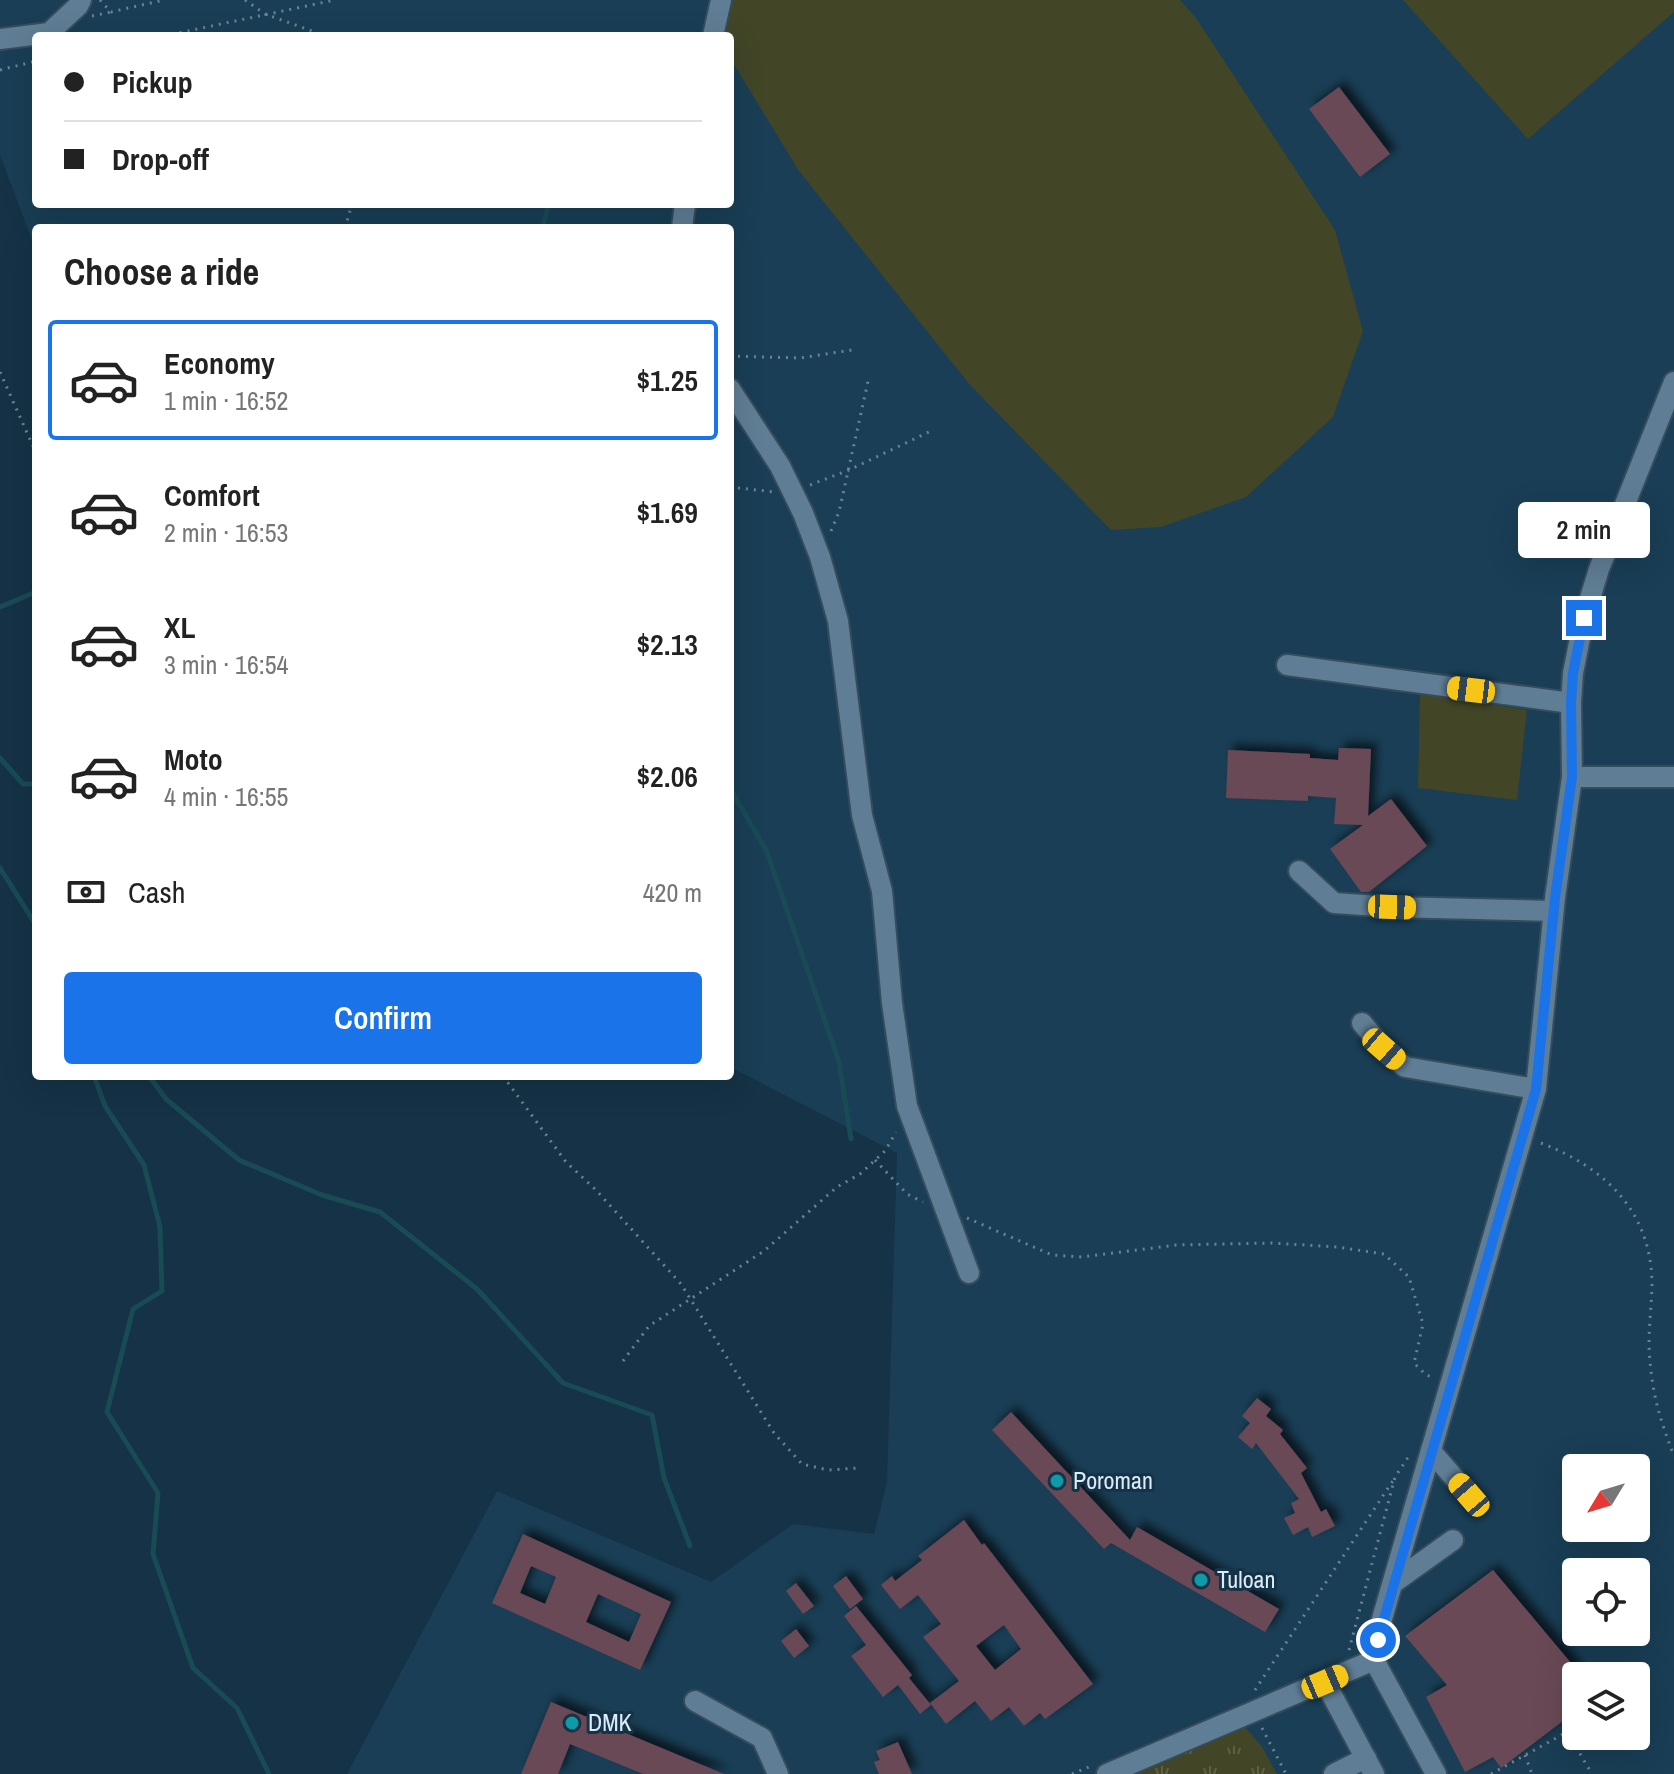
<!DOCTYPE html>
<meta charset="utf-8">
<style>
body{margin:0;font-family:"Archivo Narrow",sans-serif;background:#f2f2f2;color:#222;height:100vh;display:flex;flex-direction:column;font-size:30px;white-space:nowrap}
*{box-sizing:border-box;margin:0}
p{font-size:26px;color:#767676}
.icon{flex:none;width:44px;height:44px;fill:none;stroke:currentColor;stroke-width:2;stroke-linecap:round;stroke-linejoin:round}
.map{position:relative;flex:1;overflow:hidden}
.sheet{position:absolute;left:32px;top:224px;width:702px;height:856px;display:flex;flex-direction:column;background:#fff;border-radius:8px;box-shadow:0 8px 32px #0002}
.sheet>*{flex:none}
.guide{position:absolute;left:32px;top:32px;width:702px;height:176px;border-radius:8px;box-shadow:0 8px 32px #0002;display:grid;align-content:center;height:176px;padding:0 32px;background:#fff}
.needle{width:52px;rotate:232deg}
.fabs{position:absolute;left:1562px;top:1454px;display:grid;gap:16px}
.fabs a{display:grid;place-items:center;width:88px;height:88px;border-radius:8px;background:#fff;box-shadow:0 8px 32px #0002;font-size:40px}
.end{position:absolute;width:36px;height:36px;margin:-18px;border:10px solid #1a73e8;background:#fff;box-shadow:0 0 0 4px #fff}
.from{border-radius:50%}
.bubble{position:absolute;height:56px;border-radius:8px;background:#fff;box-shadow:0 8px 32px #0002;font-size:26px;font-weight:600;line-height:56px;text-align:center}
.car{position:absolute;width:24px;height:48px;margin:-24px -12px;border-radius:10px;box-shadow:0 0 6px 2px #0007;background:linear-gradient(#f5c518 24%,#345 0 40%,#f5c518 0 76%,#345 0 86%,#f5c518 0)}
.guide b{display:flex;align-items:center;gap:28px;height:76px;font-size:30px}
.guide b+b{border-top:2px solid #e0e0e0}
.guide i{width:20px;height:20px;background:#222}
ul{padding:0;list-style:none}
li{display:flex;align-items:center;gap:24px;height:120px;margin:0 16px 12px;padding:0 16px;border:4px solid transparent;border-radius:8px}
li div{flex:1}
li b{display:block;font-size:30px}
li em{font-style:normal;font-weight:600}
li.on{border-color:#1a73e8}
li>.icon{width:72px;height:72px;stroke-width:1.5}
h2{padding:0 32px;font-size:36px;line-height:96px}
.pay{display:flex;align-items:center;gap:20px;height:88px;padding:0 32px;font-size:30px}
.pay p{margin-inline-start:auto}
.button{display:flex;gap:16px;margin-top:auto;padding:16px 32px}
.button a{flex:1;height:92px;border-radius:8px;background:#1a73e8;color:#fff;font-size:32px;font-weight:600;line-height:92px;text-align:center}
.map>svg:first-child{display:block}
</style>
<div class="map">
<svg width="1674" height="1774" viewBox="0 0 1674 1774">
<defs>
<pattern id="grass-tufts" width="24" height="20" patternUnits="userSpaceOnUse" patternTransform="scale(2)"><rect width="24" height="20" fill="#424627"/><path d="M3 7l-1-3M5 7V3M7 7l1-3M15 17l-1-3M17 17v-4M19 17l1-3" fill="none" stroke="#5d6147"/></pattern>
<filter id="shadow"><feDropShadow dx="6" dy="-6" stdDeviation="4" flood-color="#0009"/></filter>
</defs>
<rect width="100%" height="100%" fill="#153246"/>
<!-- built -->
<path fill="#193e55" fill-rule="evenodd" d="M0,0H1674V1774H347L497,1491L711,1582L793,1524L874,1534L887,1482L897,1153L730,1067V228H36V251L0,155ZM36,36H730V204H36ZM1576,1468H1636V1528H1576ZM1576,1572H1636V1632H1576ZM1576,1676H1636V1736H1576Z"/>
<!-- grass -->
<polygon fill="url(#grass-tufts)" points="1245,1727 1262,1747 1277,1774 1137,1774 1145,1767"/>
<!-- pitch -->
<g fill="#424627">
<polygon points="720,0 1180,0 1196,18 1335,230 1363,331 1333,417 1246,497 1161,527 1111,530 970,385 799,171 730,58 730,36 717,36"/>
<polygon points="1403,0 1674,0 1674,12 1528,139"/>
<polygon points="1420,694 1527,710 1517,800 1418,788"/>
</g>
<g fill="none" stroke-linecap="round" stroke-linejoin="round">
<!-- stream -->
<g stroke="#184b54" stroke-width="5">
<polyline points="542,228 549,204"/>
<polyline points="0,607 36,592"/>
<polyline points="0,758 23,784 36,784"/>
<polyline points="730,788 767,852 839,1062 851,1139"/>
<polyline points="0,868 36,925"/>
<polyline points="94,1076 105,1106 144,1165 160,1227 162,1291 133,1309 107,1412 158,1493 153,1554 193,1668 237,1708 269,1774"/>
<polyline points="149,1076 166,1099 239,1160 322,1195 380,1212 477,1289 563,1383 652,1415 664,1478 690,1546"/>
</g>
</g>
<!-- building -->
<g fill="#694855" fill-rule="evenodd" filter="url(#shadow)">
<polygon points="1339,87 1390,154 1360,177 1309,109"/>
<polygon points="1339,748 1371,749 1368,816 1391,799 1427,846 1369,892 1361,892 1330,849 1363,825 1334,824 1336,798 1308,796 1308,801 1226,798 1228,750 1310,754 1310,758 1338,760"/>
<polygon points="1257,1398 1271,1409 1266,1416 1283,1430 1280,1434 1307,1468 1301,1473 1321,1512 1326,1509 1335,1526 1312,1537 1308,1527 1293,1535 1284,1518 1295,1513 1291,1503 1299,1499 1256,1443 1252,1449 1238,1437 1250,1423 1242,1416"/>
<polygon points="1011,1412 1130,1540 1137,1527 1279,1609 1265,1632 1111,1543 1104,1549 992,1430"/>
<path d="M964,1520L982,1545L984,1543L1093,1684L1045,1719L1040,1713L1024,1726L1009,1707L991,1721L975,1701L946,1724L930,1703L959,1681L923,1637L941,1624L918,1595L900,1609L881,1585L892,1576L895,1581L922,1560L918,1556ZM1004,1625L1021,1649L995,1670L976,1646Z"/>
<path d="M523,1534L671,1602L640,1670L492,1603ZM531,1566L556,1577L545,1604L520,1593ZM598,1594L641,1614L629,1642L586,1622Z"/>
<polygon points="1493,1570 1576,1669 1576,1691 1568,1697 1576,1711 1501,1768 1493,1757 1465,1772 1426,1697 1447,1685 1405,1636"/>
<polygon points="846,1576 863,1599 850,1609 833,1586"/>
<polygon points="796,1583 814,1606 803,1614 786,1591"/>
<polygon points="856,1606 912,1675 909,1678 931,1705 920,1714 898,1685 883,1697 851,1656 866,1645 844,1616"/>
<polygon points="796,1629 809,1646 794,1658 781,1641"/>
<polygon points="551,1702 724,1774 643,1774 570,1744 558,1774 521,1774"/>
<polygon points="898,1742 912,1774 879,1774 874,1762 880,1760 876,1751"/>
</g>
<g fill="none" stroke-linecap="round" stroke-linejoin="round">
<!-- minor casing -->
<g stroke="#354c5c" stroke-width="24">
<g id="minor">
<polyline points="713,36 721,0"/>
<polyline points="0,39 49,33 78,6 81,0"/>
<polyline points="682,228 685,204"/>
<polyline points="730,389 780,466 803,513 820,557 838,621 862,815 882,891 892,1003 907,1106 969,1273"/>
<polyline points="1287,665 1571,703"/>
<polyline points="1572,777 1674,777"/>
<polyline points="1299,871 1334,903 1392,907 1553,911"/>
<polyline points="1362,1023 1384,1049 1405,1067 1536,1089"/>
<polyline points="1431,1451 1469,1495"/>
<polyline points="1393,1583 1453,1540"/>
<polyline points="1325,1682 1374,1774"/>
<polyline points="695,1701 762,1738 778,1774"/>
<polyline points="1107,1774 1374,1660"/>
<polyline points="1334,1774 1366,1758"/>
<polyline points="1436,1774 1374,1660 1382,1619 1536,1089 1555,898 1572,777 1571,703 1573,673 1584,618 1599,569 1674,382"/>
</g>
</g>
<!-- path -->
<g stroke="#6b8394" stroke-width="3" stroke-dasharray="2 6" stroke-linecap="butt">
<polyline points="100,0 111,12 164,0"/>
<polyline points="245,0 265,14 312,31 320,36"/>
<polyline points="92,16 111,12"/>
<polyline points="164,36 335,0"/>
<polyline points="0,70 36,61"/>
<polyline points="345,228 352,204"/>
<polyline points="730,356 800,358 852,350"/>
<polyline points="0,372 36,453"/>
<polyline points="810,485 849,470 931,431"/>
<polyline points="730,487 774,492"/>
<polyline points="831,531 839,512 869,377"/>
<polyline points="503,1076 566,1162 596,1190 681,1284 774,1433 802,1464 828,1470 859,1468"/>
<path d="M1541,1143C1603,1167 1650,1209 1652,1281C1652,1308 1647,1335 1650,1361C1653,1398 1661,1422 1674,1456"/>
<polyline points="875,1160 907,1194 923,1202"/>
<polyline points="967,1218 1052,1255 1082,1257 1176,1245 1272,1243 1337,1247 1384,1254 1409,1277 1423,1324 1414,1363 1426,1375 1432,1377"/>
<polyline points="623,1361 649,1326 764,1251 837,1187 860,1174 885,1151 896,1132"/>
<polyline points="1349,1650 1395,1477 1409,1456"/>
<polyline points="1255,1690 1394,1479"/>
<polyline points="1262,1728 1286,1774"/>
<polyline points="1525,1755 1532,1774"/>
<polyline points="1072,1774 1091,1766"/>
<polyline points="1491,1774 1567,1732 1592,1774"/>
</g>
<!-- minor -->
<use href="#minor" stroke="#5f7d94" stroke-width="20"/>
</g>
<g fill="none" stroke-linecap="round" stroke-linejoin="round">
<!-- route -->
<polyline stroke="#1a73e8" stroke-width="10" points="1378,1640 1536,1089 1555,898 1572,777 1571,703 1573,673 1584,618"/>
</g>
<!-- markers -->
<g fill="#0f9aa8" stroke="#153246" stroke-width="3">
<circle cx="1057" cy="1481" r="8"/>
<circle cx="1201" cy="1580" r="8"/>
<circle cx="572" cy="1723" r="8"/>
</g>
<g text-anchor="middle" stroke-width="6" stroke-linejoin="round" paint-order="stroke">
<!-- poi labels -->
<g font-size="24" fill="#dbecf9" stroke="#153246" text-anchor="start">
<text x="1073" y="1489">Poroman</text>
<text x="1217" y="1588">Tuloan</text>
<text x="588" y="1731">DMK</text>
</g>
</g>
</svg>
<div class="fabs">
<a><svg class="needle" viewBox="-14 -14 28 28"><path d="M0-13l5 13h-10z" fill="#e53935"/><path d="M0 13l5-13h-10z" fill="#767676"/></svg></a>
<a><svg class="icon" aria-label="locate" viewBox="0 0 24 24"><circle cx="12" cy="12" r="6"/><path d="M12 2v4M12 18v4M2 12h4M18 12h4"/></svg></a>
<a><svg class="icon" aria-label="layers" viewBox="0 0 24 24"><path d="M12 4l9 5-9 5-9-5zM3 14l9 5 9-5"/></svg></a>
</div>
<i class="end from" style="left:1378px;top:1640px"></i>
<i class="end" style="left:1584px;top:618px"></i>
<div class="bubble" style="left:1518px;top:502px;width:132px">2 min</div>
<i class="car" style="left:1471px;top:690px;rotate:277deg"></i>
<i class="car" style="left:1392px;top:907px;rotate:92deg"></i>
<i class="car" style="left:1384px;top:1049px;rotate:131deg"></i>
<i class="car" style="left:1469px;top:1495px;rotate:319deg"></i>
<i class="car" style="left:1325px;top:1682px;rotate:67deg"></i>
<div class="guide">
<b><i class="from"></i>Pickup</b>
<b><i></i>Drop-off</b>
</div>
<section class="sheet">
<h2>Choose a ride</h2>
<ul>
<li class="on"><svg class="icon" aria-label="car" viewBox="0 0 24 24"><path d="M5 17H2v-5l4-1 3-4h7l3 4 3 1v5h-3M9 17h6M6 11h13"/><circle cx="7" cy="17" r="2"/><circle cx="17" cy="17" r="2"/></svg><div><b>Economy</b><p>1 min · 16:52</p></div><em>$1.25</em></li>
<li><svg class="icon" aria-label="car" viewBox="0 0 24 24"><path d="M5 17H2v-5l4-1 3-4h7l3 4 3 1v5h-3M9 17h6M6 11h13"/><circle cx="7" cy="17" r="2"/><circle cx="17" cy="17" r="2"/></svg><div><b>Comfort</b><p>2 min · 16:53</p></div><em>$1.69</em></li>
<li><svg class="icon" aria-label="car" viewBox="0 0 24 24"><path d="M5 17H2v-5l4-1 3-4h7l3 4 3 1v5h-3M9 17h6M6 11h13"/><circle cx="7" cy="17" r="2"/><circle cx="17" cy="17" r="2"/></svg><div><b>XL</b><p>3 min · 16:54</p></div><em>$2.13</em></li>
<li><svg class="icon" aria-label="car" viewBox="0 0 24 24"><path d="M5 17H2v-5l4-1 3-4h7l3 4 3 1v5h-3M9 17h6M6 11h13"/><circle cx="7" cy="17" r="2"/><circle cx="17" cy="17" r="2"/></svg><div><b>Moto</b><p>4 min · 16:55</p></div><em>$2.06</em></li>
</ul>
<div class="pay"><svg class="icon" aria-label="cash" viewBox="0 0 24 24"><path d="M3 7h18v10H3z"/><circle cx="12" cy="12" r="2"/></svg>Cash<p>420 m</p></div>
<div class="button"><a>Confirm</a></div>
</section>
</div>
